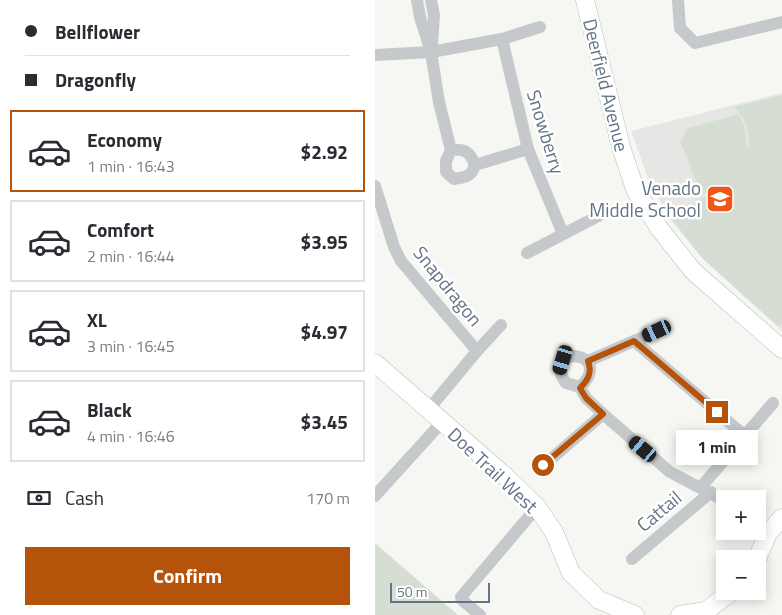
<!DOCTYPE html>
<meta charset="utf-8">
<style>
body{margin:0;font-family:"Titillium Web",sans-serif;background:#f7f7f7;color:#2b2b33;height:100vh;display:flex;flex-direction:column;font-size:19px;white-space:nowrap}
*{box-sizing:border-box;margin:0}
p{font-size:16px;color:#7c7c81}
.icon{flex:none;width:28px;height:28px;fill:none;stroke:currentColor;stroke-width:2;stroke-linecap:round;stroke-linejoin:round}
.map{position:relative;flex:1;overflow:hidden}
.panel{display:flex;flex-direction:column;background:#fff;width:375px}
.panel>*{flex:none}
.hud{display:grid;align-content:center;height:110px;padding:0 25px;background:#fff}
.controls{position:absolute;left:341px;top:490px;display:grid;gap:10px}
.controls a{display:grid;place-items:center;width:50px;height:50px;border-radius:0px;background:#fff;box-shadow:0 2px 12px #0003;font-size:25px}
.scale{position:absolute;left:15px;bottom:12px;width:100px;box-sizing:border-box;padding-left:5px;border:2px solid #627485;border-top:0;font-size:14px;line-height:18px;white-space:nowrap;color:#627485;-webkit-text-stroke:4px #fff;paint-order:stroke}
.end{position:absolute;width:22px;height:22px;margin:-11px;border:6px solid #b45309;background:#fff;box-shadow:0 0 0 2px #fff}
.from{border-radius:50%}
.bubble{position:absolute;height:35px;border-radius:0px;background:#fff;box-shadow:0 2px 12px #0003;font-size:16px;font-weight:700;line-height:35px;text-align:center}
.car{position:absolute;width:15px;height:30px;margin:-15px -8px;border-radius:6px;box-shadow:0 0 4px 1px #0007;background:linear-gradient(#222 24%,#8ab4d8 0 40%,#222 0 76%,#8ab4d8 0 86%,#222 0)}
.hud b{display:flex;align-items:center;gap:18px;height:48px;font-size:19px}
.hud b+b{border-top:1px solid #e1e1e2}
.hud i{width:12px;height:12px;background:#2b2b33}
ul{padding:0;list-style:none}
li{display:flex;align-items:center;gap:15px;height:82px;margin:0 10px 8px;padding:0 15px;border:2px solid #e1e1e2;border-radius:0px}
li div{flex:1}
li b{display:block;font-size:19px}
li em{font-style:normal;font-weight:700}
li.current{border-color:#b45309}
li>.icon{width:45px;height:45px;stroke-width:1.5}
.pay{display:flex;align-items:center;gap:12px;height:55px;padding:0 25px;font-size:19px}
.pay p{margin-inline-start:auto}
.cta{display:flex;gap:10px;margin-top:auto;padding:10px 25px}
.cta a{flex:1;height:58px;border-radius:0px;background:#b45309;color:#fff;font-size:20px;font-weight:700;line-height:58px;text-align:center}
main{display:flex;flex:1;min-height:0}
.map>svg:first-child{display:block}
</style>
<main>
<section class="panel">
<div class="hud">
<b><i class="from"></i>Bellflower</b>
<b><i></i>Dragonfly</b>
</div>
<ul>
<li class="current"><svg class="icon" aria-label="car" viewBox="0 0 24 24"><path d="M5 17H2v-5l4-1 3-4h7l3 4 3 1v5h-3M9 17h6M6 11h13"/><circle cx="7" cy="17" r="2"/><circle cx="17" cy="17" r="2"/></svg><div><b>Economy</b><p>1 min · 16:43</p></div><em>$2.92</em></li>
<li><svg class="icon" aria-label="car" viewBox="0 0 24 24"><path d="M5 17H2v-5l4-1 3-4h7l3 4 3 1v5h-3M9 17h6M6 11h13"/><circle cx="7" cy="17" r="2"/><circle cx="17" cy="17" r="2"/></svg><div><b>Comfort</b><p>2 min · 16:44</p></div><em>$3.95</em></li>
<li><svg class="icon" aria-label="car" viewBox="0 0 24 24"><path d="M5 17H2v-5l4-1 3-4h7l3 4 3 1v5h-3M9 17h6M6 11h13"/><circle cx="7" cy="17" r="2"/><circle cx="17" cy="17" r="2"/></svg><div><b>XL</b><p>3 min · 16:45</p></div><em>$4.97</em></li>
<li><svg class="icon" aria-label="car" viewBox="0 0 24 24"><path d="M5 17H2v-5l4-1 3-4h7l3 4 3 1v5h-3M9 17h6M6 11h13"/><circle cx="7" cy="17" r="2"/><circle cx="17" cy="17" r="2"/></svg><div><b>Black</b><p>4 min · 16:46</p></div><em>$3.45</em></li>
</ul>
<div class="pay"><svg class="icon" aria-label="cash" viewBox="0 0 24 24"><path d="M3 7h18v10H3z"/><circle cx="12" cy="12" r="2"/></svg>Cash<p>170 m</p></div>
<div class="cta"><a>Confirm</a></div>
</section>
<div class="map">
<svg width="407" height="615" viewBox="0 0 407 615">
<rect width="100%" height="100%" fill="#f6f6f2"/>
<!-- built -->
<polygon fill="#e6e7e5" points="407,93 407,331 328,259 295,219 273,178 256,131"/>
<!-- green -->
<g fill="#d6ded3">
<path d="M407,95V324L403,326L326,257L296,218L329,197L337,195L354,185L326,194L305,141L313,128L364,114L369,126L373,151C376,136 371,118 359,107Z"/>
<polygon points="0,543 83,615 0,615"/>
</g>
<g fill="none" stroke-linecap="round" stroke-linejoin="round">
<!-- secondary casing -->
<g stroke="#b7bcc1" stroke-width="19">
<g id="secondary">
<polyline points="210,0 246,147 260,189 284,228 318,271 407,349"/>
<polyline points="0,363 130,476 162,507 179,532 196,573 224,600 260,615"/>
<polyline points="382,559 393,533 407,518"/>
<polyline points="305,615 331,611 357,591"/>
</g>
</g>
<!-- street -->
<g stroke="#c5c9cc" stroke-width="12">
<path d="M42,0L45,17L56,52L64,102L76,150L71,161V172L79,179C91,177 96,177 100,165C95,152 91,149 76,150"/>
<polyline points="56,0 59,15 57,45"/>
<polyline points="303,0 305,28 320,43 407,22"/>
<polyline points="127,39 153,149 188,234"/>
<polyline points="0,55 56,52 127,39 165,27"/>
<polyline points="100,165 153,149"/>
<polyline points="0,186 19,247 26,261 102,351"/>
<polyline points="152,253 229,213"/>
<polyline points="259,341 283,331"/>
<path d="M196,356C219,356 220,373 205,387L191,383L186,375L188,360Z"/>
<polyline points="213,361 259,341 370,436"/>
<polyline points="205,387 211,398 228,414 295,472 350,501"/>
<polyline points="54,409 102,351 126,325"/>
<polyline points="169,465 228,414"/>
<polyline points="326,487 398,403"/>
<polyline points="0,496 67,422"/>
<polyline points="382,525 393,533"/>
<polyline points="257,559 336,492"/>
<polyline points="105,615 87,600 86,597 162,507"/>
</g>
<!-- secondary -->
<use href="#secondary" stroke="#fff" stroke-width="18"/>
</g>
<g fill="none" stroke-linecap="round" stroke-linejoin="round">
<!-- route -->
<path stroke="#b45309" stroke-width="6" d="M168,465L228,414L211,398L205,388C214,379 217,372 213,361L259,341L342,412"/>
</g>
<!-- icons -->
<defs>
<g id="school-square" transform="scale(1.4375)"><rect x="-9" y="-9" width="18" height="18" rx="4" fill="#f05618" stroke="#fff"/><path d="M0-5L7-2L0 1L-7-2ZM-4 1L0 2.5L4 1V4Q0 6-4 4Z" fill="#fff"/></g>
</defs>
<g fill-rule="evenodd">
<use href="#school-square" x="345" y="199"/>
</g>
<g text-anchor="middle" stroke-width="5" stroke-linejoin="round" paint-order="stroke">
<!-- street labels -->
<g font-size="19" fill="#627485" stroke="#fff">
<text transform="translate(231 85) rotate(76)" y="7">Deerfield Avenue</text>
<text transform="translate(171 132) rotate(73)" y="7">Snowberry</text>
<text transform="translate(73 286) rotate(51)" y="7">Snapdragon</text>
<text transform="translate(118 470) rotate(43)" y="7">Doe Trail West</text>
<text transform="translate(284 511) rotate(-40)" y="7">Cattail</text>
</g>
<!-- poi labels -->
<g font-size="19" fill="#627485" stroke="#fff" text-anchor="end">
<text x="326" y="195">Venado<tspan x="326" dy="22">Middle School</tspan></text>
</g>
</g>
</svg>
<div class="controls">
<a>+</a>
<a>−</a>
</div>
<div class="scale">50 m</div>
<i class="end from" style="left:168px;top:465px"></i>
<i class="end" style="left:342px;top:412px"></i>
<div class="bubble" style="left:301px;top:430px;width:82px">1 min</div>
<i class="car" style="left:282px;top:331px;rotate:245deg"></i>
<i class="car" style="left:188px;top:360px;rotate:197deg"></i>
<i class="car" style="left:268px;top:449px;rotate:310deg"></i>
</div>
</main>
